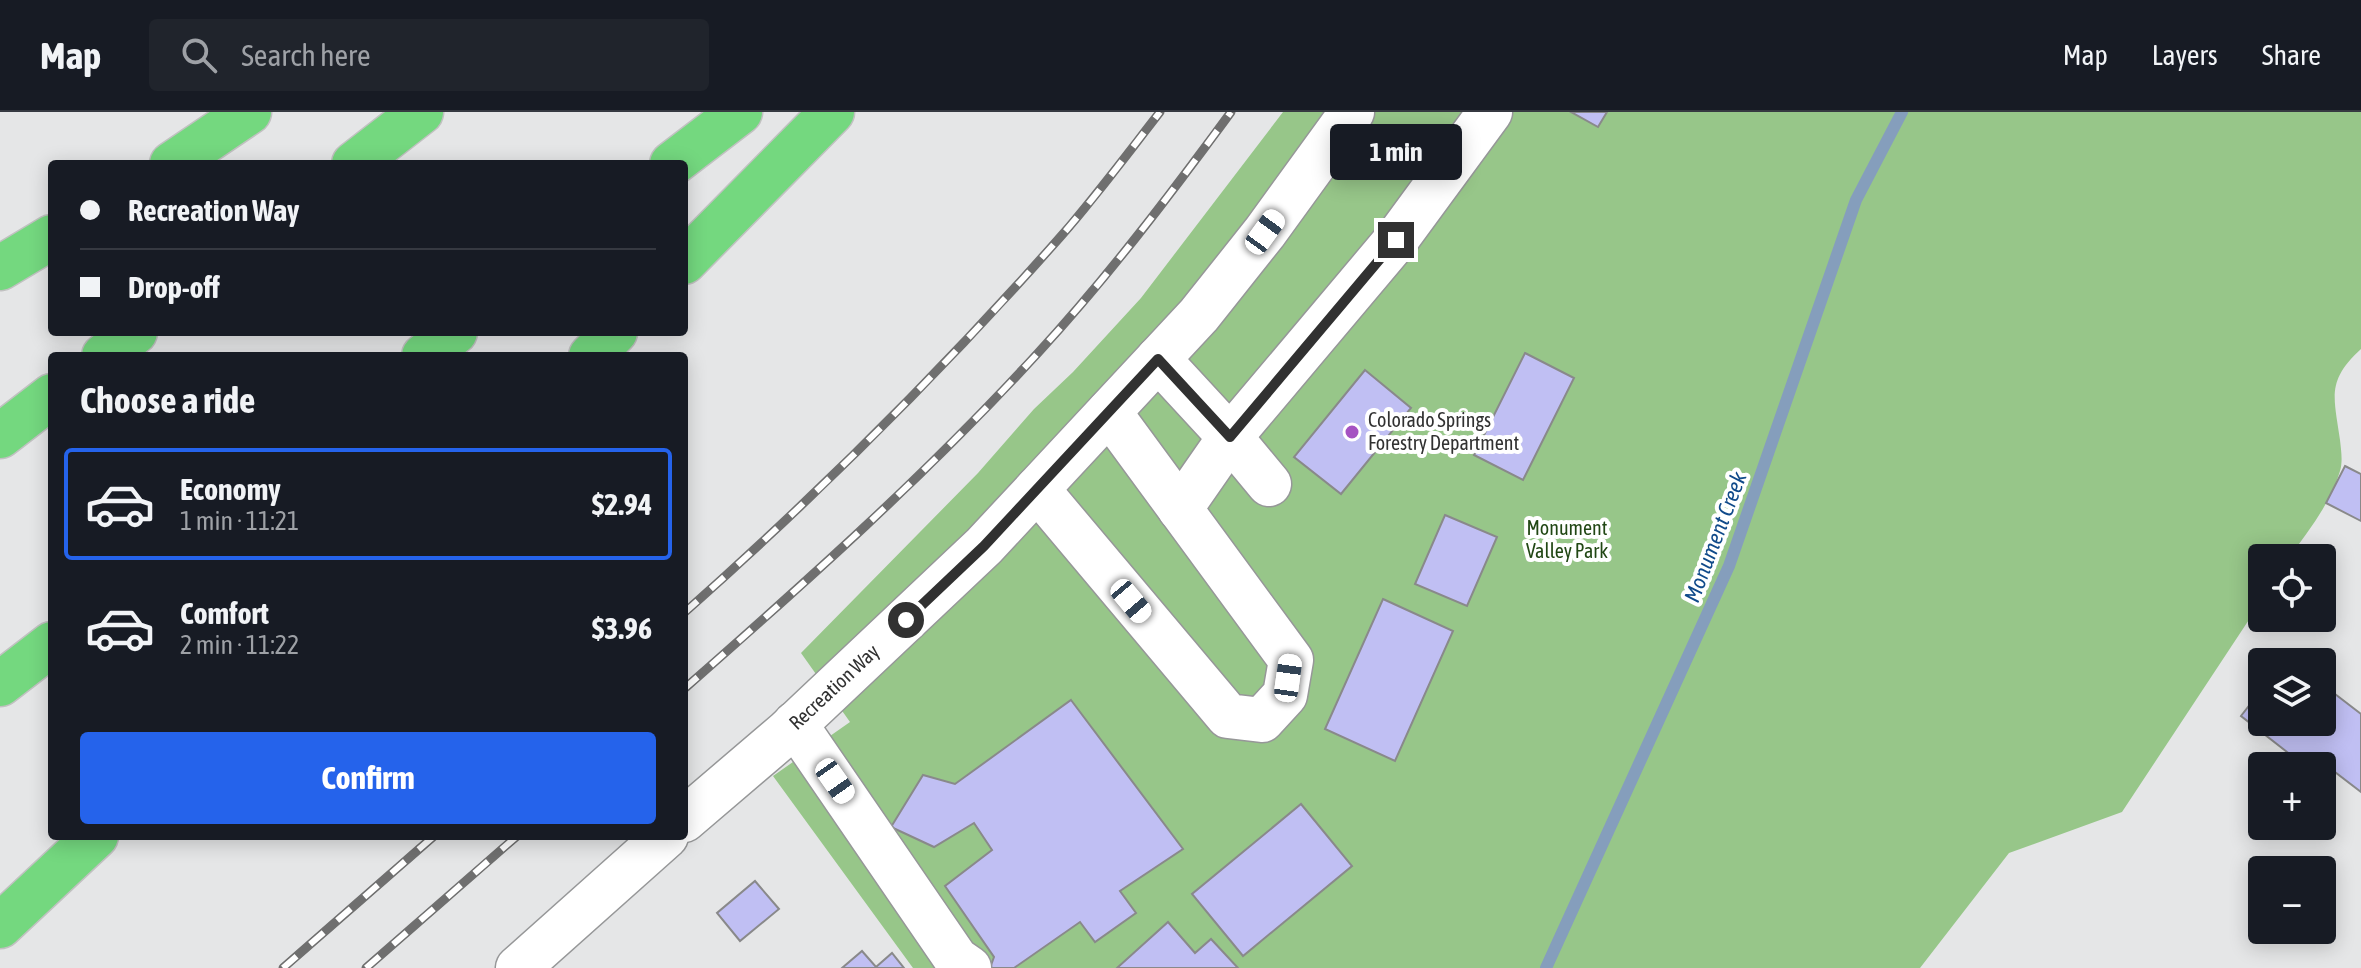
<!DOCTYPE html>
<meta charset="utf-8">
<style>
body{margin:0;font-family:"Asap Condensed",sans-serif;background:#20242c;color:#f1f3f6;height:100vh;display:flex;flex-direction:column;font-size:30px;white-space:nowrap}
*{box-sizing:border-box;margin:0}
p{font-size:26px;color:#9ea1a6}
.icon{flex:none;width:44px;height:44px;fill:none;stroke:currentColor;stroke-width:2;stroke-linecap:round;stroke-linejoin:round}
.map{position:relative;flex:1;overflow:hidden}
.side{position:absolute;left:48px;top:240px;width:640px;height:488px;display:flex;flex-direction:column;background:#171b24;border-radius:8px;box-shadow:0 4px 20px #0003}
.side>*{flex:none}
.top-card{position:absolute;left:48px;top:48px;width:640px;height:176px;border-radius:8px;box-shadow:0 4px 20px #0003;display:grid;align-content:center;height:176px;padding:0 32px;background:#171b24}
.buttons{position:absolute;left:2248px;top:432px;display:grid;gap:16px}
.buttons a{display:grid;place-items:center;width:88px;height:88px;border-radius:8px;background:#171b24;box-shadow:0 4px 20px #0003;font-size:40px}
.end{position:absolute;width:36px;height:36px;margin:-18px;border:10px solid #313131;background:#fff;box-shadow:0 0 0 4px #fff}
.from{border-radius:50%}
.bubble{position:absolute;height:56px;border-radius:8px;background:#171b24;box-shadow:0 4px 20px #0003;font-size:26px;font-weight:700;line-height:56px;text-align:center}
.car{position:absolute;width:24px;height:48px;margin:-24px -12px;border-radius:10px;box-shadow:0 0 6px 2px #0007;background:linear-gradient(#fff 24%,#345 0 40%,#fff 0 76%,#345 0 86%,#fff 0)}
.top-card b{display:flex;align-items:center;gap:28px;height:76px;font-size:30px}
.top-card b+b{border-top:2px solid #363941}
.top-card i{width:20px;height:20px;background:#f1f3f6}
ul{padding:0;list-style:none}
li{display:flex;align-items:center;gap:24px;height:112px;margin:0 16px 12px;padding:0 16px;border:4px solid transparent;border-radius:8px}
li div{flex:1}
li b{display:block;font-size:30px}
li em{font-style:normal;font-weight:700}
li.selected{border-color:#2563eb}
li>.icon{width:72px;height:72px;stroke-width:1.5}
h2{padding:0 32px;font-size:36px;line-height:96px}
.primary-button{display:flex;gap:16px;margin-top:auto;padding:16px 32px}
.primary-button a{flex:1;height:92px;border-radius:8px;background:#2563eb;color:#fff;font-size:32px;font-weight:700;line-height:92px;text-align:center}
header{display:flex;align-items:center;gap:48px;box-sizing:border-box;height:112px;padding:0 40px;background:#171b24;border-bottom:2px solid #363941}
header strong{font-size:38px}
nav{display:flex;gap:44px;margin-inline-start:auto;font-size:28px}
.search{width:560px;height:72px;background:#20242c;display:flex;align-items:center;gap:20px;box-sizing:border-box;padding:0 28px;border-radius:8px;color:#9ea1a6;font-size:30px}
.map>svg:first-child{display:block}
</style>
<header>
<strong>Map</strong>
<div class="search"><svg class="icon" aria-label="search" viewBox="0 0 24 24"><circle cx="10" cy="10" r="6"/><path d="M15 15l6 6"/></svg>Search here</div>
<nav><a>Map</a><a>Layers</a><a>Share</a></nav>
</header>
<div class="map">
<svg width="2361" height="856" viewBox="0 0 2361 856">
<rect width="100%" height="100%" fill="#e5e6e7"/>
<!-- green -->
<path fill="#97c689" d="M1283,0H2361V237C2326,269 2334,285 2340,328C2341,338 2343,349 2340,359C2331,391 2308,419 2289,446H2262V488L2122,700L2009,741L1920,856H913L773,664L850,610L801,541L978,361L1034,297L1073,260L1141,186Z"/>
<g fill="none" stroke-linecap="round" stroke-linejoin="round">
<!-- stream -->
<polyline stroke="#859ebc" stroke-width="12" points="1546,856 1729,454 1856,88 1902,0"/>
</g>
<!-- building -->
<g fill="#c0bff3" stroke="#89898a" stroke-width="2">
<polygon points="1571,0 1607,0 1598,15"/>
<polygon points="1525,241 1574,266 1523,368 1474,343"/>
<polygon points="1365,258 1411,296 1341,382 1294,345"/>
<polygon points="2345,354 2361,362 2361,409 2326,391"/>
<polygon points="1445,403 1497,425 1467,494 1415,472"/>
<polygon points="1383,487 1453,519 1395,649 1325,617"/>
<polygon points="2322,572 2361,602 2361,680 2327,654 2322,661 2322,654 2290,654 2296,647 2241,604 2262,577 2262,610 2322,610"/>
<polygon points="1071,588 1183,737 1120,779 1136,801 1095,830 1080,810 1014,856 990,856 994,845 945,774 992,738 974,711 934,735 891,715 923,663 955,672"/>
<polygon points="1301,692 1352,754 1243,844 1192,782"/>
<polygon points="755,769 779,797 740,829 717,801"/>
<polygon points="1168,810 1195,841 1211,827 1238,856 1117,856"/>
<polygon points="862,839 876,855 892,841 904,856 842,856"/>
</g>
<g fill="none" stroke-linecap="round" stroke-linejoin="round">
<!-- minor casing -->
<g stroke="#969798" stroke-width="47">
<g id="minor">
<polyline points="1158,247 1230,325 1269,372"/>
<polyline points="1037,377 1228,604 1262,608 1285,583 1291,548 1109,300"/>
<polyline points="1180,397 1230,325 1396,128 1490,0"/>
<polyline points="795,612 956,847 969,856"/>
<polyline points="684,708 787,620 984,434 1199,203 1265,120 1352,0"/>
<polyline points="518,856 666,724"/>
</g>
</g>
<!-- highway casing -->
<g stroke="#c1c1c1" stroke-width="47">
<g id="highway">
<polyline points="172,52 249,0"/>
<polyline points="354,52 421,0"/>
<polyline points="672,52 740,0"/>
<polyline points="684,150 832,0"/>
<polyline points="0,156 52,125"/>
<polyline points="104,244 135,220"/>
<polyline points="424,244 455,220"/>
<polyline points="591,244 615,220"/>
<polyline points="0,324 52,284"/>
<polyline points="0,572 52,532"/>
<polyline points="0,814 96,724"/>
</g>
</g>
<!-- minor -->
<use href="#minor" stroke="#fff" stroke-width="44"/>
<!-- highway -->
<use href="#highway" stroke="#74d87f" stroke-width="44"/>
<!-- rail casing -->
<g stroke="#6f6f6f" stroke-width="9">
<g id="rail">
<path d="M684,501C817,383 944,257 1062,123C1096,84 1128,41 1160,0"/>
<path d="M684,577C806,470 927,362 1037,242C1107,166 1170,83 1231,0"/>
<polyline points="283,856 434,724"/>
<polyline points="366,856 517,724"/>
</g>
</g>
<!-- rail -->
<use href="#rail" stroke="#fff" stroke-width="6" stroke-dasharray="18" stroke-linecap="butt"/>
</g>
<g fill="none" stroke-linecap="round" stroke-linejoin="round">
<!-- route -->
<polyline stroke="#313131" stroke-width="10" points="906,508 984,434 1158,247 1230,325 1396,128"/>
</g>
<!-- markers -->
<circle fill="#a552c2" stroke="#fff" stroke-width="3" cx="1352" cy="320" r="8"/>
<g text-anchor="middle" stroke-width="8" stroke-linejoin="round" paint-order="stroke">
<!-- poi labels -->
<g font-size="20" fill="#313131" stroke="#fff" text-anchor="start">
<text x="1368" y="315">Colorado Springs<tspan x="1368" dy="23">Forestry Department</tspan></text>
</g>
<!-- park labels -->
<g font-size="20" fill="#214714" stroke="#fff">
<text x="1567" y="423">Monument<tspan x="1567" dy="23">Valley Park</tspan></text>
</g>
<!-- street labels -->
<g font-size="20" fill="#313131" stroke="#fff">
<text transform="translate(834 575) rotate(-43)" y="7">Recreation Way</text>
</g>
<!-- water labels -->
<g font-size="22" font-style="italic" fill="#104a8a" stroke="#fff">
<text transform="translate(1715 425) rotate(-69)" y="8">Monument Creek</text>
</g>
</g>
</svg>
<div class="buttons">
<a><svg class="icon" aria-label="locate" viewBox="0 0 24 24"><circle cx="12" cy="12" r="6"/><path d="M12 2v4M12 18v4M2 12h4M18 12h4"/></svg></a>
<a><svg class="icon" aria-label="layers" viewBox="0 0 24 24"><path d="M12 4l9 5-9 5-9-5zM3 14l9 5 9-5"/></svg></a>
<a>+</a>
<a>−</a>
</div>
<i class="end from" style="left:906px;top:508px"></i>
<i class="end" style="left:1396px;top:128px"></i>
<div class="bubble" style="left:1330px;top:12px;width:132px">1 min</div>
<i class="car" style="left:1265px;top:120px;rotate:36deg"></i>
<i class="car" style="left:1131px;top:489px;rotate:140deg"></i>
<i class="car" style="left:1288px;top:566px;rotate:8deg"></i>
<i class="car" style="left:835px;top:669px;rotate:145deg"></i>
<div class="top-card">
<b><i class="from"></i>Recreation Way</b>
<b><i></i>Drop-off</b>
</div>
<section class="side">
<h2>Choose a ride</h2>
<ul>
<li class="selected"><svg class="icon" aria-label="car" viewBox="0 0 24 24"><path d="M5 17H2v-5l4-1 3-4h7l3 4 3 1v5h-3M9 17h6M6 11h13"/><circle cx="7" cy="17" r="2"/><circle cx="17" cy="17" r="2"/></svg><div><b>Economy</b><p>1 min · 11:21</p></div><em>$2.94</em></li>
<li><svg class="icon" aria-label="car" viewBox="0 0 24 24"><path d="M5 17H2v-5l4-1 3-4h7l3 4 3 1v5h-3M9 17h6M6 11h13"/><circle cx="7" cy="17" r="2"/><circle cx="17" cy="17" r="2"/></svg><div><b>Comfort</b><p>2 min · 11:22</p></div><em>$3.96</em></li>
</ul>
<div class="primary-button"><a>Confirm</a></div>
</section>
</div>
